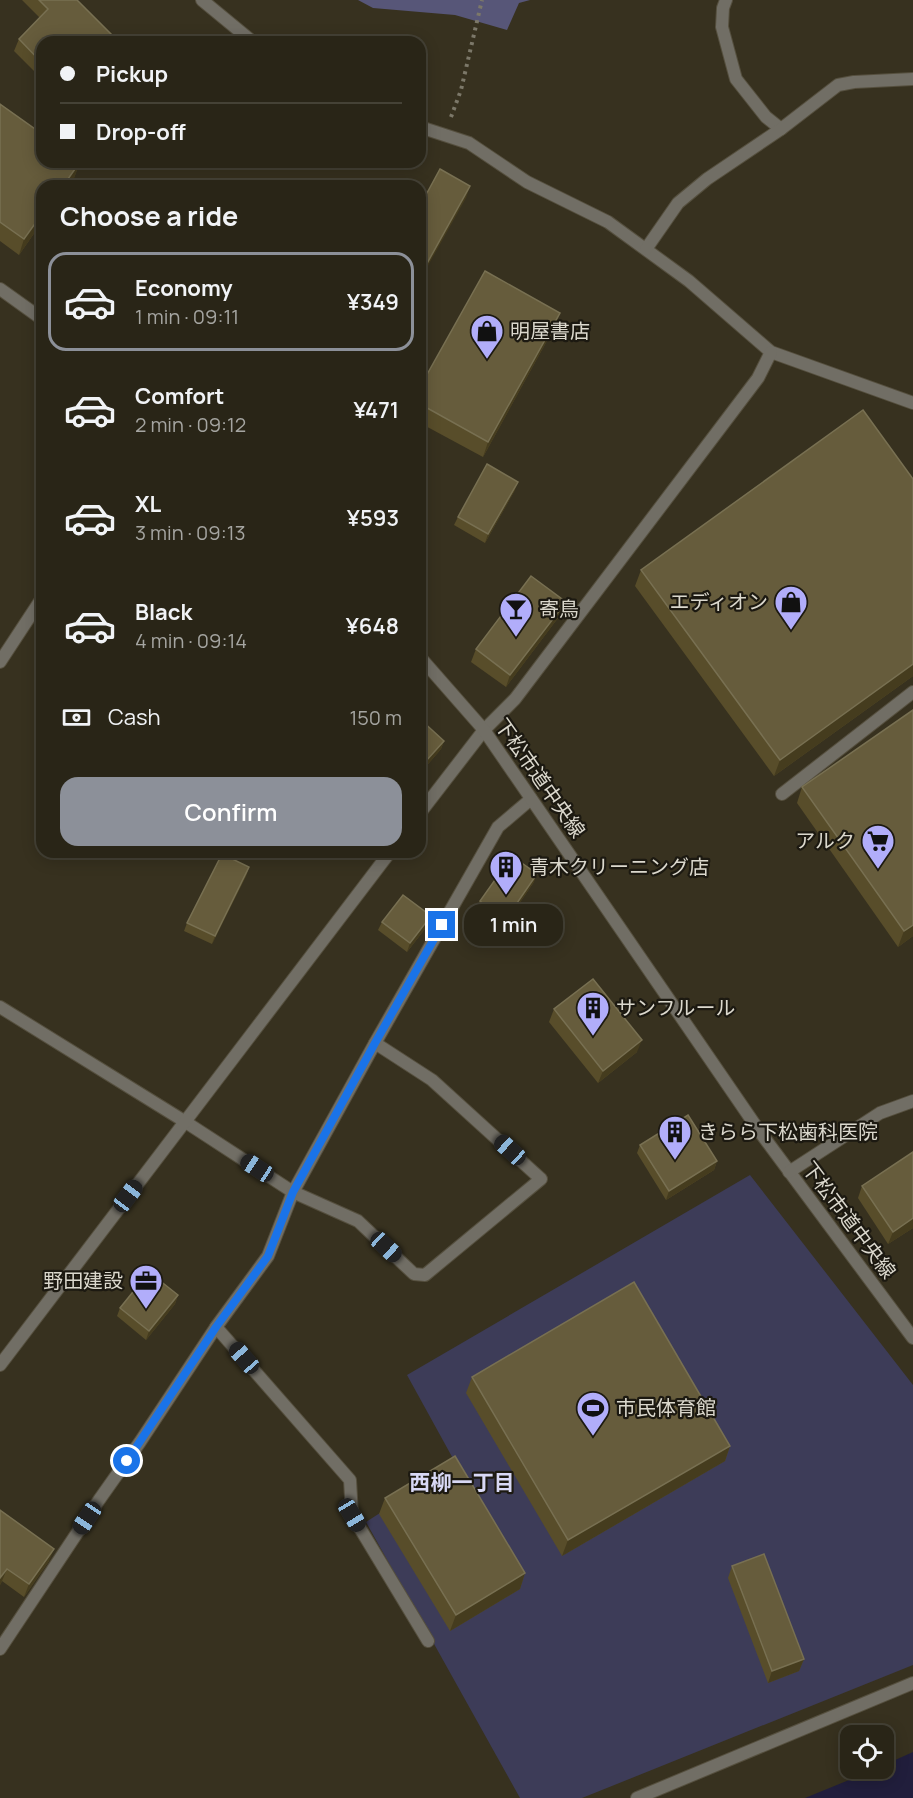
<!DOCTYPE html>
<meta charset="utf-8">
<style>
body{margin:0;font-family:Manrope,"Noto Sans JP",sans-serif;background:#353124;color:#f1f3f6;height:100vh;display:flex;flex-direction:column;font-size:22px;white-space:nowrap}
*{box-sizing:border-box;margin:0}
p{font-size:20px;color:#a5a5a1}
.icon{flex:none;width:33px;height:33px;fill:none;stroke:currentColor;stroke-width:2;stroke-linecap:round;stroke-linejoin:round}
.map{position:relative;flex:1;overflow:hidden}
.sheet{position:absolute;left:36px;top:180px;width:390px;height:678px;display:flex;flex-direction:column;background:#292517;border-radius:18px;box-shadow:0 3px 15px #0003,0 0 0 2px #454236}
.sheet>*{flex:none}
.hud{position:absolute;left:36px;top:36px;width:390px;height:132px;border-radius:18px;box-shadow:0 3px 15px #0003,0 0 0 2px #454236;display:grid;align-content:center;height:132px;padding:0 24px;background:#292517}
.fabs{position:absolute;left:840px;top:1725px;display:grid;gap:12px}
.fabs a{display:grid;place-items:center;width:54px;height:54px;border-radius:12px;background:#292517;box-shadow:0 3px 15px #0003,0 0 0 2px #454236;font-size:30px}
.end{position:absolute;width:27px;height:27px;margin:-14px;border:8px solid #1a73e8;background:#fff;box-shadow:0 0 0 3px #fff}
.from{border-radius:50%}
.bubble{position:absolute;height:42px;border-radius:18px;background:#292517;box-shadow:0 3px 15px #0003,0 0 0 2px #454236;font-size:20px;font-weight:600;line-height:42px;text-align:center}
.car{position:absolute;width:18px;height:36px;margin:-18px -9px;border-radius:8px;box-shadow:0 0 4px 2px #0007;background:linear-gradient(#222 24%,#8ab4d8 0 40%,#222 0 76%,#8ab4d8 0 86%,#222 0)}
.hud b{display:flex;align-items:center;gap:21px;height:57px;font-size:22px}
.hud b+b{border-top:2px solid #454236}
.hud i{width:15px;height:15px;background:#f1f3f6}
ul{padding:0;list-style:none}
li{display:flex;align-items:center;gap:18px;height:99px;margin:0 12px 9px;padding:0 12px;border:3px solid transparent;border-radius:18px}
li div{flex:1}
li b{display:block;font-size:22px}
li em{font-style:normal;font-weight:600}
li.selected{border-color:#8c9099}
li>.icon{width:54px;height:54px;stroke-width:1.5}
h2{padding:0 24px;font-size:27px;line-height:72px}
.pay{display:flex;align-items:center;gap:15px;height:66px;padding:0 24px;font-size:22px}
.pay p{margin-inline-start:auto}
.button{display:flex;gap:12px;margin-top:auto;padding:12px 24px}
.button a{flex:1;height:69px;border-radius:18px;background:#8c9099;color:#fff;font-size:24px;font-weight:600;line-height:69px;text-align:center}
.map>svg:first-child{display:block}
</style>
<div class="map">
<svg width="913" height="1798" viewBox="0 0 913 1798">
<rect width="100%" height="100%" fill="#37311f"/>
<!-- green -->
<polygon fill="#3d3c58" points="750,1175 913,1385 913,1665 582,1798 520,1798 366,1522 456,1464 407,1375"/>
<!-- forest -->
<polygon fill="#575678" points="358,0 530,0 519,3 507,30 455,15 373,8"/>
<!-- water -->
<polygon fill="#211e3c" points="913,1752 913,1798 805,1798 876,1769 884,1768 884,1765"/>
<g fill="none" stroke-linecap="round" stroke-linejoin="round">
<!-- service casing -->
<g stroke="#554f3e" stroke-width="14">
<polyline id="service" points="726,0 723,8 722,27 736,79 766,117 781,129"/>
</g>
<!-- minor casing -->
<g stroke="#554f3e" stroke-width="14">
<g id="minor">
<polyline points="202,0 253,42"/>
<polyline points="420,127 469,143 527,182 608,222 689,281 771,352 913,403"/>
<polyline points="646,249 678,203 707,179 781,129 838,85 854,82 913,79"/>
<polyline points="0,662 42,598"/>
<polyline points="782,794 913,692"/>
<polyline points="420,813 484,730 515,699 758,378 771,352"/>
<polyline points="0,1007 184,1121 293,1192 358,1221 414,1274 425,1275 541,1179 432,1080 375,1043"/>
<polyline points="216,1327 350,1480 352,1515 428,1641"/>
<polyline points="0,1365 390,852"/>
<polyline points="0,1649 99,1500 140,1442 216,1327 268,1256 293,1192 375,1043 498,827 531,799"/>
<polyline points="637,1798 913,1683"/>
</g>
</g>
<!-- tertiary casing -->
<g stroke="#554f3e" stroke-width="14">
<g id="tertiary">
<polyline points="0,289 42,319"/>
<polyline points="420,657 484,730 760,1132 913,1338"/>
<polyline points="789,1172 880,1113 913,1101"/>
</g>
</g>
<!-- path -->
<polyline stroke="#7c7869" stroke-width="4" stroke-dasharray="3 4.5" stroke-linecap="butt" points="451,117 461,90 482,0"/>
<!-- service -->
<use href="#service" stroke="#716e65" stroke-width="12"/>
<!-- minor -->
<use href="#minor" stroke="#716e65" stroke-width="12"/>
<!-- tertiary -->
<use href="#tertiary" stroke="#716e65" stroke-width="12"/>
</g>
<!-- wall -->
<g fill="#584d2a">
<polygon points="22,0 77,0 111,34 108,42 42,42 42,79 14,51 19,39 40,18"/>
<polygon points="0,104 80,162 74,178 42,186 42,222 19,255 0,241"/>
<polygon points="560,313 554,328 483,457 420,423 420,387"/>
<polygon points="913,479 913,676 774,776 635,586 641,570"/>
<polygon points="515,490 485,543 454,525 458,517"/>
<polygon points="566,602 561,614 506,687 471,662 476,649"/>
<polygon points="913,710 913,936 898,947 797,803 802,787"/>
<polygon points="420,719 444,741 441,749 423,770 420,767"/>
<polygon points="249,867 246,876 212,944 184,931 187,923"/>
<polygon points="534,882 503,927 477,909 480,901"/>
<polygon points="431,916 428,925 407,952 378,930 382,922"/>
<polygon points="554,1009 637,1052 598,1083 549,1022"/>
<polygon points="640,1145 717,1161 714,1170 666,1200 637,1153"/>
<polygon points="862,1186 913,1228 888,1244 858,1198"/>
<polygon points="178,1295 175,1304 146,1340 117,1316 120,1308"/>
<polygon points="472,1377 730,1446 725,1461 562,1556 466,1393"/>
<polygon points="385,1498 525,1573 520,1589 450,1631 379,1514"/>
<polygon points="0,1510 49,1561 24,1597 2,1581 0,1585"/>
<polygon points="732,1566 804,1659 799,1671 768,1683 728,1578"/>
</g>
<!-- shaded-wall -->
<g fill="#453c1e">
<polygon points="111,34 108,42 102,42"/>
<polygon points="80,162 74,178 68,186 63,186"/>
<polygon points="470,186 466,198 420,280 420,276"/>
<polygon points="42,214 42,222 19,255 24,239"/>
<polygon points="560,313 554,328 483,457 488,442"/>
<polygon points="518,482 515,490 485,543 488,534"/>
<polygon points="566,602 561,614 506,687 510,675"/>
<polygon points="913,664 913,676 774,776 780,760"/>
<polygon points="444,741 441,749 423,770 426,761"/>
<polygon points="249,867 246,876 212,944 215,936"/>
<polygon points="537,874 534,882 503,927 506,919"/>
<polygon points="431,916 428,925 407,952 410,943"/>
<polygon points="913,925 913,936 898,947 904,931"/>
<polygon points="642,1040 637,1052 598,1083 603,1071"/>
<polygon points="717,1161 714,1170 666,1200 669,1191"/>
<polygon points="913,1218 913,1228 888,1244 893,1232"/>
<polygon points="178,1295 175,1304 146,1340 149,1331"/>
<polygon points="730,1446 725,1461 562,1556 568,1540"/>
<polygon points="54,1549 49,1561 24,1597 29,1584"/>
<polygon points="7,1569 2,1581 0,1585 0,1578"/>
<polygon points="525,1573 520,1589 450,1631 456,1615"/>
<polygon points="804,1659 799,1671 768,1683 772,1671"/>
</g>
<!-- building -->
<g fill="#665c3c" stroke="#787052" stroke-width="1.5">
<polygon points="39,0 77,0 111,34 102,42 42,42 42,63 19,39 48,9"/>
<polygon points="0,104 42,134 42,162 80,162 63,186 42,186 42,214 24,239 0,222"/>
<polygon points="440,169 470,186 420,276 420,206"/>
<polygon points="485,271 560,313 488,442 420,404 420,387"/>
<polygon points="863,410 913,479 913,664 780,760 641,570"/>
<polygon points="487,464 518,482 488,534 458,517"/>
<polygon points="531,576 566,602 510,675 476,649"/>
<polygon points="913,710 913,925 904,931 802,787"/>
<polygon points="420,719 444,741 426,761 420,756"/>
<polygon points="222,854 249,867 215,936 187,923"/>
<polygon points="512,856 537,874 506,919 480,901"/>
<polygon points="403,895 431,916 410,943 382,922"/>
<polygon points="593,979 642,1040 603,1071 554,1009"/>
<polygon points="688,1115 717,1161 669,1191 640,1145"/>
<polygon points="913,1152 913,1218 893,1232 862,1186"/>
<polygon points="149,1272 178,1295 149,1331 120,1308"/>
<polygon points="634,1282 730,1446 568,1540 472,1377"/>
<polygon points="455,1456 525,1573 456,1615 385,1498"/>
<polygon points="0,1510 54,1549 29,1584 7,1569 0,1578"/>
<polygon points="764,1554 804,1659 772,1671 732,1566"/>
</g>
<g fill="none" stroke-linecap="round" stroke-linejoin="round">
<!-- route -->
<polyline stroke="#1a73e8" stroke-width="8" points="127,1461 216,1327 268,1256 293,1192 375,1043 442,925"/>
</g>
<!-- icons -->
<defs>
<g id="shop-pin" transform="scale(1.725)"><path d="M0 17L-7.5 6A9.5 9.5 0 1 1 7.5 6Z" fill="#b1adfa" stroke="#1c1911"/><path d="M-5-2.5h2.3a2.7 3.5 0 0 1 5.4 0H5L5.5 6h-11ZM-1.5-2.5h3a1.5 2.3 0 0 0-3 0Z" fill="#111"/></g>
<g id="bar-pin" transform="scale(1.725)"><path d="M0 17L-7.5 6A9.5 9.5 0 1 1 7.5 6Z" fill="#b1adfa" stroke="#1c1911"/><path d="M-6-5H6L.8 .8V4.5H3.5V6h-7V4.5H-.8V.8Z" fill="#111"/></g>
<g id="supermarket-pin" transform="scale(1.725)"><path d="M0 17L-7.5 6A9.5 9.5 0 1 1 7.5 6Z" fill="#b1adfa" stroke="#1c1911"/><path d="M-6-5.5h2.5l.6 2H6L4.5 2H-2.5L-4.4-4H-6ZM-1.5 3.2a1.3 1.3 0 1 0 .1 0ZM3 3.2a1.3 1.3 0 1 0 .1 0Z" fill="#111"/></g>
<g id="building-pin" transform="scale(1.725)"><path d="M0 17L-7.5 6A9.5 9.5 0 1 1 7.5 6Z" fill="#b1adfa" stroke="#1c1911"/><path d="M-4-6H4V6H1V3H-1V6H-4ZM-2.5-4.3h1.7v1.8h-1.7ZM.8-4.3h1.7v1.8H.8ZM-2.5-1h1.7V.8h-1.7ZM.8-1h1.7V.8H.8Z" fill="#111"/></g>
<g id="office-pin" transform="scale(1.725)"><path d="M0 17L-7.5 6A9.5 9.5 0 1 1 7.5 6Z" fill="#b1adfa" stroke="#1c1911"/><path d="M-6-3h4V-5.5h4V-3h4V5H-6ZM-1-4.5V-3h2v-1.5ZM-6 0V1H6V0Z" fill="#111"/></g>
<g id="stadium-pin" transform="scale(1.725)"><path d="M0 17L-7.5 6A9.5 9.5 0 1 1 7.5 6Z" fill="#b1adfa" stroke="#1c1911"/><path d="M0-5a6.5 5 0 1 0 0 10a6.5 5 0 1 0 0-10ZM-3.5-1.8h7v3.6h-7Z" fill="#111"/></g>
</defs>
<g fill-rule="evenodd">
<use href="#shop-pin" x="487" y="331"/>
<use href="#shop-pin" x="791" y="602"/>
<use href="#bar-pin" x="516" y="609"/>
<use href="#supermarket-pin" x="878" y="841"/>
<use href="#building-pin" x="506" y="867"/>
<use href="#building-pin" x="593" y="1008"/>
<use href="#building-pin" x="675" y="1132"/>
<use href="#office-pin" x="146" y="1281"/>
<use href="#stadium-pin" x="593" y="1408"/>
</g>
<g text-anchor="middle" stroke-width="4.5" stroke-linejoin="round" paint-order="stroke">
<!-- poi labels -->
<g font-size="20" fill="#dbd8cd" stroke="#1c1911" text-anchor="start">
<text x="510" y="338">明屋書店</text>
<text x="768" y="609" text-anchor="end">エディオン</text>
<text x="539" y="616">寄鳥</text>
<text x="855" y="848" text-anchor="end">アルク</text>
<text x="529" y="874">青木クリーニング店</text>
<text x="616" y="1015">サンフルール</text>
<text x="698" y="1139">きらら下松歯科医院</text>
<text x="123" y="1288" text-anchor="end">野田建設</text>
<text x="616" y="1415">市民体育館</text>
</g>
<!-- street labels -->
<g font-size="20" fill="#dbd8cd" stroke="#1c1911">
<text transform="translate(540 778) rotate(55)" y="7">下松市道中央線</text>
<text transform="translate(849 1220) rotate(53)" y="7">下松市道中央線</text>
</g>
<!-- neighbourhood labels -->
<g font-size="21" font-weight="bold" fill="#d8d8f5" stroke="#1c1911">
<text x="462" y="1490">西柳一丁目</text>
</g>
</g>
</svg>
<div class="fabs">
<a><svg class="icon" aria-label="locate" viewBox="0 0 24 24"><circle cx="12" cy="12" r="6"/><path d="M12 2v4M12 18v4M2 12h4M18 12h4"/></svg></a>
</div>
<i class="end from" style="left:127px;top:1461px"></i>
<i class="end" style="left:442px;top:925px"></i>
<div class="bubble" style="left:464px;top:904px;width:99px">1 min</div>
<i class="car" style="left:510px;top:1150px;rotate:312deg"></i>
<i class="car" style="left:257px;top:1168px;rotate:303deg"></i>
<i class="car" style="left:128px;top:1196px;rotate:37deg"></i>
<i class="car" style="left:386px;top:1247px;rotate:133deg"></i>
<i class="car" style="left:244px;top:1358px;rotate:319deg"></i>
<i class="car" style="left:352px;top:1515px;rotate:149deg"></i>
<i class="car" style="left:87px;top:1518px;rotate:214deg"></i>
<div class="hud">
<b><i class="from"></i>Pickup</b>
<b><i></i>Drop-off</b>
</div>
<section class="sheet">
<h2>Choose a ride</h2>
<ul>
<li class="selected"><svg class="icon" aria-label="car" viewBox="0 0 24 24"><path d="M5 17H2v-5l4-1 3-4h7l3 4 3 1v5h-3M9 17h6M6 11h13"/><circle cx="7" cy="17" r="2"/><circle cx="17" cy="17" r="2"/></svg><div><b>Economy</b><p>1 min · 09:11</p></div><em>¥349</em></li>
<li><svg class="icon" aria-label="car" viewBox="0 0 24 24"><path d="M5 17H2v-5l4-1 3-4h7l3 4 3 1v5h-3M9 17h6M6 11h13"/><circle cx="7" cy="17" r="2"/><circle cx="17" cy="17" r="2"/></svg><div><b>Comfort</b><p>2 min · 09:12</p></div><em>¥471</em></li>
<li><svg class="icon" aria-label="car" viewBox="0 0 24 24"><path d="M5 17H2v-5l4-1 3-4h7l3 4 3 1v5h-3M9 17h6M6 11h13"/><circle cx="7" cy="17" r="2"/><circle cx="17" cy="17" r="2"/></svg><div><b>XL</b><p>3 min · 09:13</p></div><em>¥593</em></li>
<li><svg class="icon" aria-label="car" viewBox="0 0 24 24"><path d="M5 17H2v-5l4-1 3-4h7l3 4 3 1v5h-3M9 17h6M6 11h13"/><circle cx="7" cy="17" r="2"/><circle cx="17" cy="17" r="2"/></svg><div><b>Black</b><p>4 min · 09:14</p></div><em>¥648</em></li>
</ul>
<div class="pay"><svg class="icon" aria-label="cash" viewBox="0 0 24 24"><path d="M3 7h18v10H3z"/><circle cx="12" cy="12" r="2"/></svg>Cash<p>150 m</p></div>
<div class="button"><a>Confirm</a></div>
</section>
</div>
